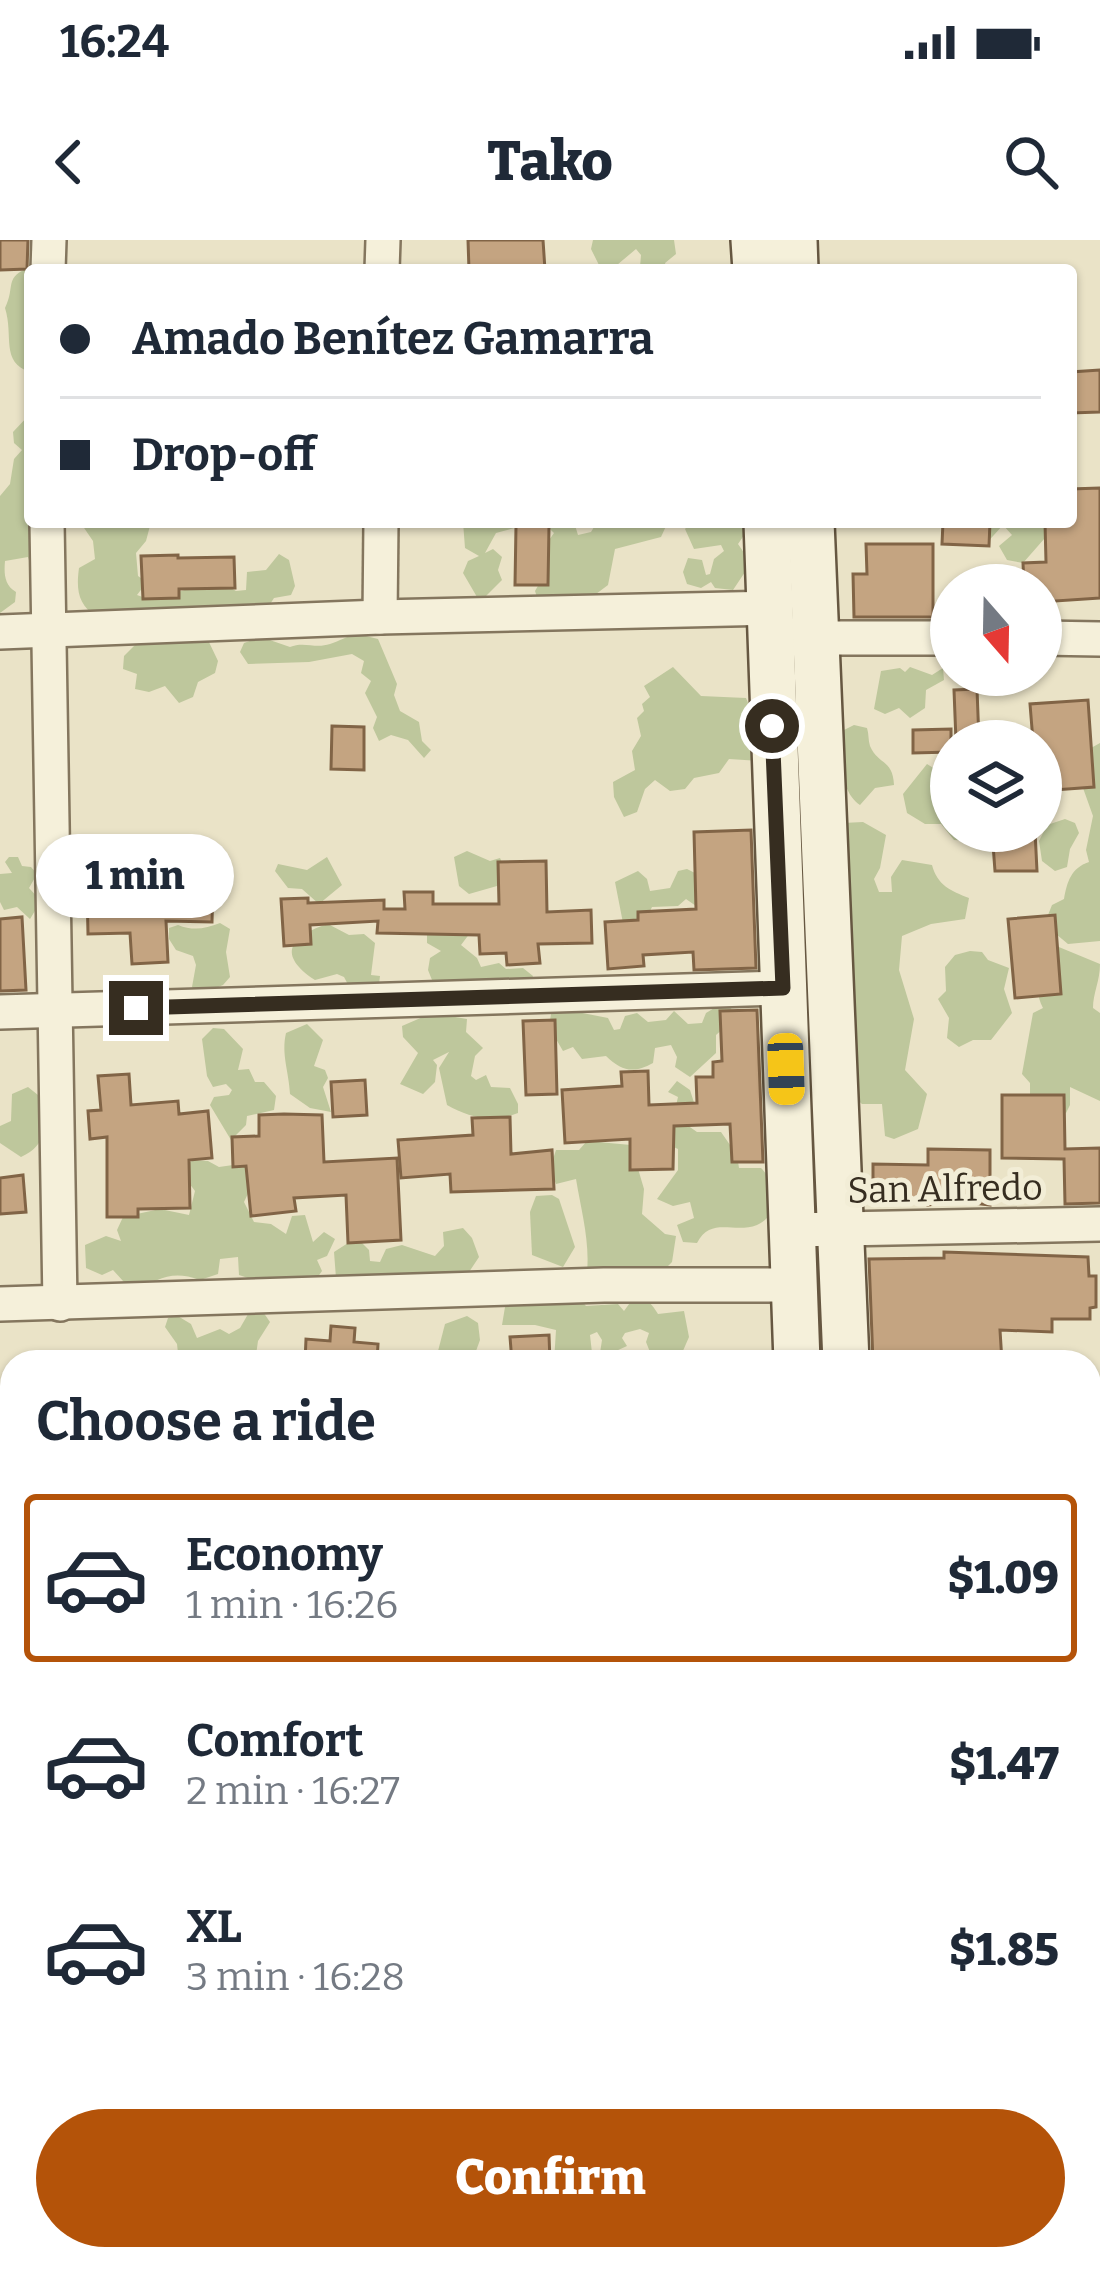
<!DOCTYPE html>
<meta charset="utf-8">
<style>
body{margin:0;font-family:Bitter,serif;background:#f2f2f3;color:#1f2937;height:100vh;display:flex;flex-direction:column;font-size:45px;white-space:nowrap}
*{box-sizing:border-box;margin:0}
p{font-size:39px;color:#747a83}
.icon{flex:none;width:66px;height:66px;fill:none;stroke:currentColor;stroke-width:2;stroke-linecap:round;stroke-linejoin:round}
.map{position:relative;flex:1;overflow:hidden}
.side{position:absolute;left:0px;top:1110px;width:1101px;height:921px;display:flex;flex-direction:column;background:#fff;border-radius:36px 36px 0 0;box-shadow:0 3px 9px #0004}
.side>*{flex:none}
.hud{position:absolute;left:24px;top:24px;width:1053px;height:264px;border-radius:12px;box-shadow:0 3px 9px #0004;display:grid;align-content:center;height:264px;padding:0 36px;background:#fff}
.needle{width:78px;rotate:160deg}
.controls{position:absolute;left:930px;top:324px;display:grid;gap:24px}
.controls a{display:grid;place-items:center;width:132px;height:132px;border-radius:50%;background:#fff;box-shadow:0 3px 9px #0004;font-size:60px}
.end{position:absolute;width:54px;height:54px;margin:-27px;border:15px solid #362d20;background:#fff;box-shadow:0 0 0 6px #fff}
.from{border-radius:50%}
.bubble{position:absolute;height:84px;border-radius:42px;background:#fff;box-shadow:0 3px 9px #0004;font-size:39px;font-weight:800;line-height:84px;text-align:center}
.car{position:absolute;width:36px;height:72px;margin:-36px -18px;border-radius:15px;box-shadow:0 0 9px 3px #0007;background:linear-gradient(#f5c518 24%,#345 0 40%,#f5c518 0 76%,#345 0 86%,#f5c518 0)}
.hud b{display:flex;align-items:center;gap:42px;height:114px;font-size:45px}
.hud b+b{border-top:3px solid #e0e1e3}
.hud i{width:30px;height:30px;background:#1f2937}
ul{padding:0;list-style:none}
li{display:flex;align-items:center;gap:36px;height:168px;margin:0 24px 18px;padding:0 12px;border:6px solid transparent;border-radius:12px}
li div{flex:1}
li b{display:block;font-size:45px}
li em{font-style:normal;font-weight:800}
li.current{border-color:#b45309}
li>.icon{width:108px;height:108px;stroke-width:1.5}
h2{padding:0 36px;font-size:54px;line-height:144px}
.primary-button{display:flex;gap:24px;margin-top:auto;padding:24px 36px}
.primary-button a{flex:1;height:138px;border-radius:72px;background:#b45309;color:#fff;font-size:48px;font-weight:800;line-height:138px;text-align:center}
.status{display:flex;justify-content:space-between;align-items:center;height:84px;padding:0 60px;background:#fff;direction:ltr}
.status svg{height:33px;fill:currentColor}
header{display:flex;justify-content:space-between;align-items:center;height:156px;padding:0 36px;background:#fff;font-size:54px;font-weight:800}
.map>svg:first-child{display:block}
</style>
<div class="status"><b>16:24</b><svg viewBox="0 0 49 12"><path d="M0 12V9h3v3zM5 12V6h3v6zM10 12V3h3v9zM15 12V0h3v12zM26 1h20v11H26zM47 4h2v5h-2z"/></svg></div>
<header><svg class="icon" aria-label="back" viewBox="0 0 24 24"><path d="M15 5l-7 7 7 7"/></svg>Tako<svg class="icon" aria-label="search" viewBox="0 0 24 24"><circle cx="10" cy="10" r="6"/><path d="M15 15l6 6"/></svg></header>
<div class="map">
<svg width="1100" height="2029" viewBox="0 0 1100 2029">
<rect width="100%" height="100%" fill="#eae3c7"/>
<!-- green -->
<g fill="#bec79c">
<polygon points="593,0 674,0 676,14 665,23 667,30 636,30 640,27 641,15 636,9 611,30 600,27 591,9"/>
<path d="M31,27L35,30H30V132C0,122 14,96 5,68C16,46 3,37 31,27Z"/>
<path d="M30,174V282H41L32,330L28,317L5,321C4,333 4,345 16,352L15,362L0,373V256L10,244L14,219L22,210L14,203L13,192Z"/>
<path d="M80,282H151L146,301L136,313L138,336L147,342L137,355L151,360L188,349L189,325L236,351L246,350L247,332L266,330L279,314L289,320L295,346L291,355L274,358L265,372L97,377C78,365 76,350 79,328L95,319L93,301Z"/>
<polygon points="463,282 538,282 496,293 485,313 493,309 502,317 498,330 502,340 486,356 477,357 463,333 468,321 479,316 465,308"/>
<polygon points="543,282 574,282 578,295 591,292 597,282 667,284 661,297 615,309 608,345 588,360 540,366 535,351 546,332 542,310 554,293"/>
<polygon points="691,282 706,282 708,286 718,282 751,285 738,304 751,323 733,350 715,348 711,342 701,348 687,344 683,332 688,318 702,320 706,335 710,334 714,319 724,311 721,305 694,309 685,289"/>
<polygon points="981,282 1059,282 1023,323 1007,320 999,306 1012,295 1003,285 984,306"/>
<path d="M358,394L378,399L397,444L394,455L400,471L419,482L422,501L431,510L424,518L408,500L391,495L379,501L373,488L377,477L365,453L371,441L361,433L364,421L352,414L309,422L248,424L240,412L244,403L261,397L290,407C304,401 315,409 330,404C340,401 346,396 358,394Z"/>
<polygon points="145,395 207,398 218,421 215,433 198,442 193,457 179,463 165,446 149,452 135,449 137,434 123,429 124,416"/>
<polygon points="673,427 701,456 746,458 755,479 760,521 729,519 719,533 694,538 685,549 670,551 655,540 645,549 637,572 624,577 614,557 613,542 635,530 632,511 641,496 637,478 644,471 642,464 650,457 644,446"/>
<polygon points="910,427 932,435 943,428 944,440 926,450 925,468 910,478 899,468 885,474 874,469 881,431 900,428 905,432"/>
<path d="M854,485L867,488C869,494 868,500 870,506C878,525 893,519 894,545L875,548L860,565C838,550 842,515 842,491Z"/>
<path d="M1100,503V701L1068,704L1056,694L1048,675L1052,665L1064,659C1067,642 1071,628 1089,622L1086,610L1093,576L1083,548L1091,508Z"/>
<polygon points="927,524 951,539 951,591 981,591 969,601 954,600 941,584 925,584 907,573 903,554"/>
<polygon points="1065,579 1075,583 1079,593 1070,609 1067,627 1055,631 1042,621 1039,601 1047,585"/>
<path d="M863,582L886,595L880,628L874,639L879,652H892L891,637L902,620L932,625C937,645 951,651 969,658L965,679L931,684L902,696L899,730L914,779L905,830L927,854L918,889L894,899L885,896L882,864H862L852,855L843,583Z"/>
<polygon points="467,611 490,621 500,618 506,631 497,646 469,654 459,646 454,617"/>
<polygon points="9,617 18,617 22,626 31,627 37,634 29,648 41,661 30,679 17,667 4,670 0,662 0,634 12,633 5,622"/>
<polygon points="327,617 342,645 319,664 302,649 288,648 275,631 278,624 307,630"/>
<path d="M687,629L699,635L706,673L686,659L678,666L652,667C646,681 638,684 623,683L615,642L638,631L647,639L650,651L670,648L678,631Z"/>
<path d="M220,683L230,689L226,712L230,737L223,745L199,755L192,747L196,725L193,716L176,710L169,699V688L178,685C193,691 205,689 220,683Z"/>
<path d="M328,684L349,695L364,694L375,703L371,735L380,736L379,744L353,754L344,737L337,734L315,740C277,715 289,696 328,684Z"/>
<polygon points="427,692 470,693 461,705 477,718 481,727 499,723 506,729 523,728 533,736 529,745 434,745 428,730 430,718 441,711 427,703"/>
<path d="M1054,705L1100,724C1100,741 1093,753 1093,768L1100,773V861L1070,847V865L1066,873L1055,877L1030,864V843L1022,834L1033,773L1043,768C1031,747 1045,726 1054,705Z"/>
<polygon points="970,711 982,712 988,720 1009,728 1004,749 1012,773 991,800 973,800 959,807 947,798 949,778 938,759 946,751 945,727 955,715"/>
<path d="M721,764L731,768L734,779L716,795V813L690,837L675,827L677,817L671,805L655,808L653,823C633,834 622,831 606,816L582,819L573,807L563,811L549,787L551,774L562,769L608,778L614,790L620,789L625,776L637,773L648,782L666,780L674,771L688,784L702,783L706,773Z"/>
<path d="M432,773L467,779L466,792L483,808L475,816L471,836L476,840L486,835L491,847L510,848L518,864V873C492,883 470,878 447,865L439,828L449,812L433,820L437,825L435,842L423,854L400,844L418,813L403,797L402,786Z"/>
<path d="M307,784L323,800L314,826L325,830L328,838L323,847L331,872L310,868L290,854C289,832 281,814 286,793Z"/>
<polygon points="213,788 224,789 243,809 238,830 249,829 255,842 264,842 276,856 274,870 247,876 246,885 231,900 210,865 214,857 229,855 232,850 226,844 213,847 207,836 202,799"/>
<path d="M677,841L690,850L697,872L687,885L697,892H721L737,915L739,928H761C776,942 782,974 757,985C734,994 711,976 697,1003L683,1002L677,985L694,978L690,962L673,966L657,959L678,930V909L658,900L674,874L678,857L668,852Z"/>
<path d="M28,847L43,859C44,886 49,904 21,917L0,903V886L11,881L12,854Z"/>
<path d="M587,901L631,905L644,949L642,974L665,994L676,996L672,1022L659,1035L587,1032C590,1001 581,970 576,939L556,944L550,928L556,910H579Z"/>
<path d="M193,920L208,921L219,927L247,923L253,943L244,962L254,982L271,984L286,994L292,976L305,975L313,1002L324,992L335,999L327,1016L317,1020L322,1031L317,1038L274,1056L251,1039L239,1035L238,1017L220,1019L218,1034L200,1040C172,1030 159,1038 134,1053L113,1030L102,1035L86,1028L85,1005L106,996L121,1001L117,990L123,977L160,969L189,975L195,951L183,935V928Z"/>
<polygon points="552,955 559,959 575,1007 563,1027 532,1015 530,972 536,956"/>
<polygon points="463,988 472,998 479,1017 469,1032 451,1041 428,1033 410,1035 404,1050 337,1051 334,1012 348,1003 361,1002 369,1010 370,1021 380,1022 386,1009 402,1005 435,1016 444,1006 443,992"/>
<path d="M575,1054L586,1066L618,1064L624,1071L632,1060C646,1056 651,1063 658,1074L684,1071L689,1097L679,1120L654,1122L646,1102L649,1093L640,1089L625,1093L622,1098L627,1106L605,1116L600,1113L602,1100L597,1092L590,1095L592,1113L585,1122H554L556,1090L535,1085H502L506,1061Z"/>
<polygon points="251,1069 261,1069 270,1082 258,1101 255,1122 179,1122 177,1104 165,1087 168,1078 176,1075 191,1084 197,1098 220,1089 229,1094 240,1088"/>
<polygon points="467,1076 478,1083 480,1100 472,1122 440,1122 437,1115 445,1084"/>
</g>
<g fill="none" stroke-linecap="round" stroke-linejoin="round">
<!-- stream -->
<g stroke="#6f8c88" stroke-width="9">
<polyline points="0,1476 12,1476"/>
<polyline points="1089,1700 1100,1706"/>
</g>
</g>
<!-- building -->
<g fill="#c4a481" stroke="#816446" stroke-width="3">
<polygon points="0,0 28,0 27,29 0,30"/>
<polygon points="468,0 543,0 545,30 469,30"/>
<polygon points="1100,130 1100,172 1071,173 1071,132"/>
<polygon points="1100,248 1100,358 1041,362 1041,345 1024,345 1023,323 1046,322 1045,282 1071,282 1071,249"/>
<polygon points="943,282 990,282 989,306 942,304"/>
<polygon points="516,286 549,286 548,345 515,345"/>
<polygon points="866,304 933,304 933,377 854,377 853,334 867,334"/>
<polygon points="178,315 178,318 234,317 235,348 179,349 179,358 143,359 141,316"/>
<polygon points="977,449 979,501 956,501 954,450"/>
<polygon points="1088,460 1094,547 1041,551 1041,501 1033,501 1030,464"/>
<polygon points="332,486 364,487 364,530 331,529"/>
<polygon points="951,489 951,512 913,513 913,490"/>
<polygon points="751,590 756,728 694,730 693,712 643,715 644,726 608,729 605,682 638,680 638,672 696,669 694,592"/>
<polygon points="992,591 1035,591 1037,631 995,631"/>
<polygon points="546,621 547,672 591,670 592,703 538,704 540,723 507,725 506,713 480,714 479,695 377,693 378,681 310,685 311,704 284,706 281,659 308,658 308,663 384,660 384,669 405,669 404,652 433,652 433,664 499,664 498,622"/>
<polygon points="145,633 191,634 191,645 213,645 212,682 166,681 168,722 132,724 130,693 88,694 87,649 145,649"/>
<polygon points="1055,675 1061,754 1015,758 1008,679"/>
<polygon points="22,677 26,750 0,751 0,679"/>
<polygon points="757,770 763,922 732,922 730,884 674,886 673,929 630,930 630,899 565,903 562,850 622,846 621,832 648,831 649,865 697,863 696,837 713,837 713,822 722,821 720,771"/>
<polygon points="555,780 557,854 526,855 523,781"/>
<polygon points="129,834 131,865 178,861 179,874 208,871 212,918 189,920 190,968 138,969 138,977 107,977 107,897 90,899 88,871 101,870 98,836"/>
<polygon points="365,840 367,875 333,877 331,842"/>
<polygon points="1002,855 1064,855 1065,909 1100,908 1100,963 1065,964 1064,919 1002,918"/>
<polygon points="284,874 322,875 324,922 397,918 401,1000 348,1003 346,955 294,958 296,971 251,976 246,926 233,927 232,897 259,896 259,875"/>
<polygon points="510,877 511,914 552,910 554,949 451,952 450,934 401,938 398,900 473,895 472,878"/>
<polygon points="928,909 990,910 990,965 956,961 928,965 928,959 873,959 873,924 928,925"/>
<polygon points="23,935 26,972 0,974 0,938"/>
<polygon points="944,1012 1088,1017 1089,1036 1096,1036 1096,1067 1090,1068 1090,1079 1052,1079 1052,1092 1000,1090 1002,1122 873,1122 869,1019 944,1018"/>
<polygon points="331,1086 355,1088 354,1102 378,1104 377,1122 305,1122 306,1099 330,1101"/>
<polygon points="549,1095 550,1122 512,1122 510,1097"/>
</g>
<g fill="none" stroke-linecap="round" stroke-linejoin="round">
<!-- minor casing -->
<g stroke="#84765e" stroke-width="38">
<g id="minor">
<polyline points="48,30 49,0"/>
<polyline points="382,30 383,0"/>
<polyline points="47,282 60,1064"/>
<polyline points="380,377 381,282"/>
<polyline points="0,392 380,377 770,368"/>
<polyline points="797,398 951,398"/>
<polyline points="1041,398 1100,399"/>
<polyline points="0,772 783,748"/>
<polyline points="791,990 1100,984"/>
<polyline points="0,1064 604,1045 794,1045"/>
<polyline points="0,1395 12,1394"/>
<polyline points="1089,1567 1100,1566"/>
<polyline points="1089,1958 1100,1957"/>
<polyline points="540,2029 724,2019"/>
</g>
</g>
<!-- secondary casing -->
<g stroke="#665741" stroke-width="50">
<g id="secondary">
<polyline points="754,0 756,30"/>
<polyline points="794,0 795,30"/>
<polyline points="767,282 797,1122"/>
<polyline points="811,282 846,1122"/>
<polyline points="830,2019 830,2029"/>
<polyline points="880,2019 880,2029"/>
</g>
</g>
<!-- minor -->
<use href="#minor" stroke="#f5f0da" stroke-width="33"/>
<!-- secondary -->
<use href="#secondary" stroke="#f5f0da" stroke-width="45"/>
</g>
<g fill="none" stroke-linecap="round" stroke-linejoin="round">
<!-- route -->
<polyline stroke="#362d20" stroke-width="15" points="136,768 783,748 772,486"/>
</g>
<g text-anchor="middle" stroke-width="10" stroke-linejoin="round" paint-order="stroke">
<!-- street labels -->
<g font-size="36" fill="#362d20" stroke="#f2edd6">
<text transform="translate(945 948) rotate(-1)" y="13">San Alfredo</text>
</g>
</g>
</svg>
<div class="controls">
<a><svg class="needle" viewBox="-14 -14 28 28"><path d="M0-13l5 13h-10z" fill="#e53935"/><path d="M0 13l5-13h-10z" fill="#747a83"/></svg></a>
<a><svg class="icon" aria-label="layers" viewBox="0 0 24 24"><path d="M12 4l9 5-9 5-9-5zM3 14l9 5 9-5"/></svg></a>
</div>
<i class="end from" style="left:772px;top:486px"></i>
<i class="end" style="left:136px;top:768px"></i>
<div class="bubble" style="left:36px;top:594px;width:198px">1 min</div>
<i class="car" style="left:786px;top:829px;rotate:178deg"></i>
<div class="hud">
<b><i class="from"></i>Amado Benítez Gamarra</b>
<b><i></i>Drop-off</b>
</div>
<section class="side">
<h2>Choose a ride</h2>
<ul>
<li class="current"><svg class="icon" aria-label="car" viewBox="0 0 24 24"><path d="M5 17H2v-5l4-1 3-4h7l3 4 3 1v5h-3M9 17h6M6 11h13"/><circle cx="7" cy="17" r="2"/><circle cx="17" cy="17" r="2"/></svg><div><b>Economy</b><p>1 min · 16:26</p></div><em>$1.09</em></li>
<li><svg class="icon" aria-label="car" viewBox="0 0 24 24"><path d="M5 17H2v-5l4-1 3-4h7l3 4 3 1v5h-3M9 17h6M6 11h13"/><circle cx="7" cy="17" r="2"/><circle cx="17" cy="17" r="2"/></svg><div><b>Comfort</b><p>2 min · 16:27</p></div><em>$1.47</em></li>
<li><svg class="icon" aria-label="car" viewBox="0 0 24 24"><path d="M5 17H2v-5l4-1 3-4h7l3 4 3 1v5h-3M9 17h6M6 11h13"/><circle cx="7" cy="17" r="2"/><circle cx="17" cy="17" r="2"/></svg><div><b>XL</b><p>3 min · 16:28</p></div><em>$1.85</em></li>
</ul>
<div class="primary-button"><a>Confirm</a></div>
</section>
</div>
